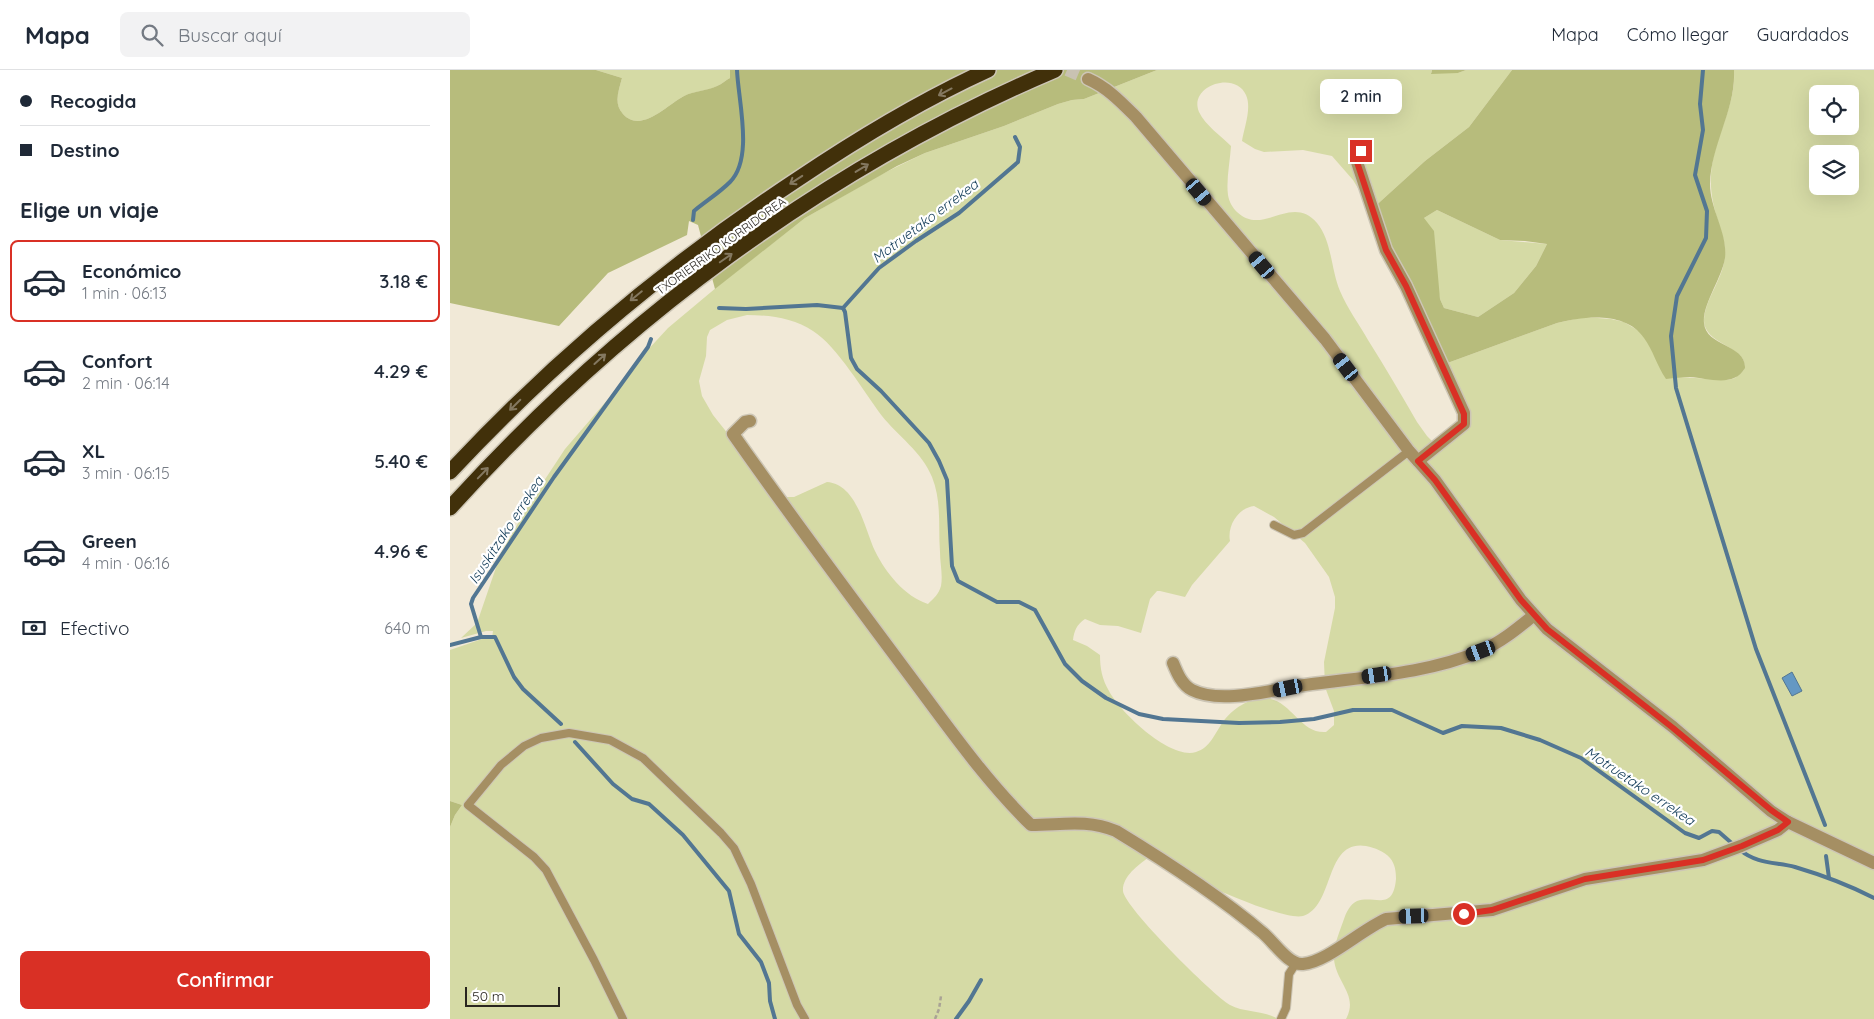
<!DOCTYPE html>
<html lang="es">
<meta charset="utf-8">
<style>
body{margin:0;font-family:Quicksand,sans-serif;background:#f2f2f3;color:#1f2937;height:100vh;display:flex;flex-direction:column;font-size:19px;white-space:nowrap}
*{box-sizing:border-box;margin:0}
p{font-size:16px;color:#747a83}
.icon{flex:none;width:28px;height:28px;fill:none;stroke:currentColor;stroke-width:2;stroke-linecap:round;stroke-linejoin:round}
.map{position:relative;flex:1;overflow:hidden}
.drawer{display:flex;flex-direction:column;background:#fff;width:450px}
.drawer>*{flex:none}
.guide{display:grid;align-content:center;height:110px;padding:0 20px;background:#fff}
.fabs{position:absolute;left:1359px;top:15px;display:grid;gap:10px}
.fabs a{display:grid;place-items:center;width:50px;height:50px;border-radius:8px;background:#fff;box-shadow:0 5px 20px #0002;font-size:25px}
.scale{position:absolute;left:15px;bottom:12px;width:95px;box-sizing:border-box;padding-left:5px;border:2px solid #29251f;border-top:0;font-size:14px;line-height:18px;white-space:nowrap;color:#29251f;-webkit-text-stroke:4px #fff;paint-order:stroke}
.end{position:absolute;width:22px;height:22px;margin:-11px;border:6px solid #d93025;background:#fff;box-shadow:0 0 0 2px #fff}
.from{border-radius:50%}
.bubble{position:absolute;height:35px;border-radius:8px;background:#fff;box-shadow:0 5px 20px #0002;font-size:16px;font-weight:600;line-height:35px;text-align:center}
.car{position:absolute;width:15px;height:30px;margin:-15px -8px;border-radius:6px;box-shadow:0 0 4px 1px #0007;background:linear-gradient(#222 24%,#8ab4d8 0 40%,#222 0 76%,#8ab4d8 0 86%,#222 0)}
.guide b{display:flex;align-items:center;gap:18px;height:48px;font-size:19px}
.guide b+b{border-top:1px solid #e0e1e3}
.guide i{width:12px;height:12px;background:#1f2937}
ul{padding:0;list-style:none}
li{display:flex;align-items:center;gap:15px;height:82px;margin:0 10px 8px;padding:0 10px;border:2px solid transparent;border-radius:8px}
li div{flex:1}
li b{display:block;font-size:19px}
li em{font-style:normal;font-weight:600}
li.active{border-color:#d93025}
li>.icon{width:45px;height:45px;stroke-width:1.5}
h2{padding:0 20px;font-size:22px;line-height:60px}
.pay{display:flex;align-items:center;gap:12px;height:55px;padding:0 20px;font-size:19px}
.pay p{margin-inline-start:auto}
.action{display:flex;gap:10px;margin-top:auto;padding:10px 20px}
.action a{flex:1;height:58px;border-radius:8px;background:#d93025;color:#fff;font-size:20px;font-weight:600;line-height:58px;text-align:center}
header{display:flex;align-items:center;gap:30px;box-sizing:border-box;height:70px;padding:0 25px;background:#fff;border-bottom:1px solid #e0e1e3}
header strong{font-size:24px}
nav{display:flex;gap:28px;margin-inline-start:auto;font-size:18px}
.search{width:350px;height:45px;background:#f2f2f3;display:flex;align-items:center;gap:12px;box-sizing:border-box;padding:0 18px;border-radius:8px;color:#747a83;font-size:19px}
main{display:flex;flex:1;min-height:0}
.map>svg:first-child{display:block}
</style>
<header>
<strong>Mapa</strong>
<div class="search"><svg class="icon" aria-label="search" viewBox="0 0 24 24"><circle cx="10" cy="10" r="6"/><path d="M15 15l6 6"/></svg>Buscar aquí</div>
<nav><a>Mapa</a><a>Cómo llegar</a><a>Guardados</a></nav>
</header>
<main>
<section class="drawer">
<div class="guide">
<b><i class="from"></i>Recogida</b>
<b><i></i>Destino</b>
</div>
<h2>Elige un viaje</h2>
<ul>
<li class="active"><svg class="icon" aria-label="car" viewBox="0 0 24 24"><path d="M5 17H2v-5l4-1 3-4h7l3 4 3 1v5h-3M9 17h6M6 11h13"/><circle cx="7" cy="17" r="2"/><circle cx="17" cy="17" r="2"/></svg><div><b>Económico</b><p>1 min · 06:13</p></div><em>3.18 €</em></li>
<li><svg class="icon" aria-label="car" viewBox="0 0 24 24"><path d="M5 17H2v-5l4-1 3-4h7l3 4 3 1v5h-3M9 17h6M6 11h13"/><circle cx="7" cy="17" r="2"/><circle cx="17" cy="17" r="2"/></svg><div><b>Confort</b><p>2 min · 06:14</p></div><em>4.29 €</em></li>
<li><svg class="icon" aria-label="car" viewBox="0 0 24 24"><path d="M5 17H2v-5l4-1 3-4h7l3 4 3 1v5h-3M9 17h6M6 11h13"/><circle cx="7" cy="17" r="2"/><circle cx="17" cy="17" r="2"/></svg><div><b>XL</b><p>3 min · 06:15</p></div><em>5.40 €</em></li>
<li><svg class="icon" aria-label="car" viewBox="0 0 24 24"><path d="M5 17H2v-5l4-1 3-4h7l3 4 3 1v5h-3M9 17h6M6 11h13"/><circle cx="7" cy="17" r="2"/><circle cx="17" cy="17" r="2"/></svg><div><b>Green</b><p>4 min · 06:16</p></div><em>4.96 €</em></li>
</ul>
<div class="pay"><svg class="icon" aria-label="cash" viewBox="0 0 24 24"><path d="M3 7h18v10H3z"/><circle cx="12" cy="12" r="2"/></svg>Efectivo<p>640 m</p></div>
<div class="action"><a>Confirmar</a></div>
</section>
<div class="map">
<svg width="1424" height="949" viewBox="0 0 1424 949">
<rect width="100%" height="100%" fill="#f1e9d7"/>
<!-- green -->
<g fill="#d5daa5" fill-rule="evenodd">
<path d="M146,0H280V8C276,10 272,14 267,16C257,21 245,21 234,26C217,35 191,64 173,44C163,33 169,20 172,8Z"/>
<path d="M707,0H982L981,3H1008L1016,0H1062L1019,57L975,91L921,140L903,110L882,86L853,80L814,82L805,79L792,71C794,58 802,38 796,25C785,0 738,16 749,42C755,55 771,66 781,76C780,92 776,110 778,125C779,132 783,138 787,142C813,167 841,123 867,153C882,171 881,200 890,221C897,238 909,254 918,270C935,297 951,324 967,352L977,366L982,371L1012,348L992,295L1107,253L1134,247L1161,249L1174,252L1189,261L1229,307L1278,310L1285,308L1293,301C1304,277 1252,276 1254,249C1256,227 1274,208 1275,185C1276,173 1271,162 1268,151C1262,132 1259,115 1262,95C1267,63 1286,34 1284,0H1424V949H896C909,925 886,913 884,889C883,876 890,861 894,849C896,843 900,834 907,831C925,825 943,842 946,809C946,801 945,794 940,788C934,781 925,778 916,776C874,769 885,836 853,846C830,852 723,800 698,788C688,795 672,807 673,821C674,837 763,925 780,935C795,943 813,940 828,949H0V757L5,745L12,735L0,731V580L32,569L42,568L43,561H36L11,568L27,553L51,483L82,429L115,379L159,328L183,296L218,258L273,212L355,148L430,105L475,83L554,56L608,34L622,30L634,29ZM1368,24H1400V56H1368ZM1368,84H1400V116H1368ZM297,245C319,245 344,248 363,261C387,276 414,322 432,346C448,366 472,382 482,407C492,432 488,457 490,482C490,493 493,505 491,516C489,524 483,529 478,534C454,526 436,503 425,481C415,460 407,414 377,412L344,427H334L317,413L263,345L252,326L249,311L256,286L257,267L260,260L277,250ZM804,436L824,447L855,473L879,507L885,527V538L874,592L875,617L884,641V655L876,662C850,664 841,629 815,628C799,628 782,639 773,652C765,663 760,678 746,682C720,690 670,642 659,621C652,609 650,598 650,585L637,576L623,570C624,561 627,554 635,549L650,555L668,556L691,563L700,529L707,521H710L735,527L742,515L780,471C777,456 788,438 804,436Z"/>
<polygon points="987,140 1050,170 1097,174 1086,196 1064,223 1028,247 994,238 990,229 974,148"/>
</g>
<!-- forest -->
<g fill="#b7bc7c" fill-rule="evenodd">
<path d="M0,0H146L172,8C169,20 163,33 173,44C191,64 217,35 234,26C244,21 256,21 267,16C272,14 276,10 280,8V0H707L634,29L622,30L608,34L554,56L475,83L447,96L355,148L265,219L248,155L239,151L237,165L158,203L109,256L0,233Z"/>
<polygon points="982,0 1016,0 1008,3 981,4"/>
<path d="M1062,0H1284C1286,40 1261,74 1260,114C1260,140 1278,163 1275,188C1272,208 1252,235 1254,253C1256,277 1296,274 1295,298C1284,318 1258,308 1240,307C1232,307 1224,308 1216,309C1207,296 1203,280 1194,268C1176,241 1134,246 1107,253L992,295L921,140L975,91L1019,57ZM987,140L1050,170L1075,171L1097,174L1086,196L1064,223L1028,247L994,238L990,229L984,161L974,148Z"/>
<polygon points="0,731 12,735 5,745 0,757"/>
</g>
<!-- water -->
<polygon fill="#6498c3" stroke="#527692" points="1342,602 1352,621 1342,626 1332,608"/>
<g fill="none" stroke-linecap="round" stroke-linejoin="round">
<!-- stream -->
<g stroke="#527692" stroke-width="4">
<polyline points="1253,0 1250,34 1253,60 1245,105 1257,141 1256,168 1227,226 1221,266 1226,318 1306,579 1375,755"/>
<polyline points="565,67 570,77 568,92 509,143 466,171 429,198 393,238 395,242 401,288 407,299 431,321 479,373 489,391 497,410 502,496 508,511 547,532 569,532 585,540 615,594 632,611 656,628 689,644 713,649 789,653 830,652 864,649 903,640 942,640 993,663 1012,656 1051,658 1090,670 1131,688 1235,763 1249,768 1262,761 1269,762 1285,776"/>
<path d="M243,150L244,141C256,131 269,123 280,112C304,88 288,30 287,0"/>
<polyline points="269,238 296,239 367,235 393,238"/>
<polyline points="0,575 31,567"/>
<polyline points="111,654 73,619 64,607 45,567 31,567 21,534 23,528 104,407 198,277 201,269"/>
<polyline points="125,672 163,714 182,729 199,734 233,765 279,821 289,864 311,892 319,913 320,931 325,949"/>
<path d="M1290,780C1307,794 1325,792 1345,797C1372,805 1399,815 1424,828"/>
<polyline points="1376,786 1379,808"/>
<polyline points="506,949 519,931 531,910"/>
</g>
<!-- minor-tunnel -->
<polyline stroke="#c9c2b2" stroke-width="12" stroke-dasharray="12 6" stroke-linecap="butt" points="617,0 638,9"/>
<!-- service casing -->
<g stroke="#cdc6b6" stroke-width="10">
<g id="service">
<polyline points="824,455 844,465 853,463 959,381"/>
<polyline points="173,949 144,890 96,800 84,787 18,735 51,695 74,676 91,668 119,663 160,670 193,688 271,763 284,778 301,814 347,935 355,949"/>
<polyline points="831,949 836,938 839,904 846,893"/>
</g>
</g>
<!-- minor casing -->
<g stroke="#cdc6b6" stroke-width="15">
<g id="minor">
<path d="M638,9C658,18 671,32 686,47L875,269L959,381L985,410L1071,530L1097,559L1223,657L1321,741L1338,752L1424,793"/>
<polyline points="911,81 906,89 936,180 956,216 1014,343 1014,354 968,391"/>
<path d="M300,351L295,352L283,364C339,444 398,523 457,602C496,654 534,709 581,755C612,755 636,749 666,761C717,792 768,825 813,863C823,871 839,896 853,894C877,892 911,860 936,849L1042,840L1135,809L1253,790L1291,776L1328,760L1338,752"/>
<path d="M723,593C727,603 732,615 742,620C771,635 825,619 855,615C912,607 977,604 1031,581C1051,572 1067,559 1084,545"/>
</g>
</g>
<!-- motorway casing -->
<g stroke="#cdc6b6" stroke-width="18">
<g id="motorway">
<path d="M0,402C105,289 219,194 348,109C409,68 472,30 538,0"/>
<path d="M0,438C168,252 374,98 605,0"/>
</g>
</g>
<!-- path -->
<polyline stroke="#a9a395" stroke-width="2.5" stroke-dasharray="4 2.5" stroke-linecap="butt" points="485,949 489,939 491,926"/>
<!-- service -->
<use href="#service" stroke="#a58f63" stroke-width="8"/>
<!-- minor -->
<use href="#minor" stroke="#a58f63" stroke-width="12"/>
<!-- motorway -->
<use href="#motorway" stroke="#41300a" stroke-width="15"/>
</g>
<!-- one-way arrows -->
<defs><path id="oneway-shaft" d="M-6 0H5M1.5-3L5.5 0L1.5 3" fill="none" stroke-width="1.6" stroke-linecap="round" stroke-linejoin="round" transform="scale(1.25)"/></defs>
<g stroke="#847860">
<use href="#oneway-shaft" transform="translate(495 22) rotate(152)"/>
<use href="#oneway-shaft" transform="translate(412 98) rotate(-31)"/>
<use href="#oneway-shaft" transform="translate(346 110) rotate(147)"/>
<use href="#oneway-shaft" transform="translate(276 188) rotate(-35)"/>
<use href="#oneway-shaft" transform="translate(186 226) rotate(141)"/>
<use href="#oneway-shaft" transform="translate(150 289) rotate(-42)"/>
<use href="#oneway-shaft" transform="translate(65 335) rotate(135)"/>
<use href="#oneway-shaft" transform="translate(33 403) rotate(-46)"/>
</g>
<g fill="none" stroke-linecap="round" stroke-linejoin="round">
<!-- route -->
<polyline stroke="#d93025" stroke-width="6" points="911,81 906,89 936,180 956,216 1014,344 1014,354 968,391 985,410 1071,530 1097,559 1223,658 1321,740 1338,752 1328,760 1292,776 1253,790 1135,809 1042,840 1014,844"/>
</g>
<g text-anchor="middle" stroke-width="4.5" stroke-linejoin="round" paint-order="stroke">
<!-- street labels -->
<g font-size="12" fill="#29251f" stroke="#fff">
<text transform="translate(271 176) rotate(-36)" y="4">TXORIERRIKO KORRIDOREA</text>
</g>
<!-- water labels -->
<g font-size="14" font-style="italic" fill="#0e3855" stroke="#fff">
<text transform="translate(475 151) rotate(-37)" y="5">Motruetako errekea</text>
<text transform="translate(56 460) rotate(-57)" y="5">Isuskitzako errekea</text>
<text transform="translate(1190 716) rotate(34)" y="5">Motruetako errekea</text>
</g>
</g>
</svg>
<div class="fabs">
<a><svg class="icon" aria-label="locate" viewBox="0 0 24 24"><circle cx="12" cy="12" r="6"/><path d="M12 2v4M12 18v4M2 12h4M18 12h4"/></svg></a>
<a><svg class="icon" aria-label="layers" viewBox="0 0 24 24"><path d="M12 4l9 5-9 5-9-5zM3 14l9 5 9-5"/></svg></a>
</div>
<div class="scale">50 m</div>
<i class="end from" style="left:1014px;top:844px"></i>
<i class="end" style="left:911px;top:81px"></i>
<div class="bubble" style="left:870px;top:9px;width:82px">2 min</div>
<i class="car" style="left:749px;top:122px;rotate:140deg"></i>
<i class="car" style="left:812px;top:195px;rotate:320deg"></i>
<i class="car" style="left:896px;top:297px;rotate:323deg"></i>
<i class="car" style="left:1031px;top:581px;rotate:250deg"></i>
<i class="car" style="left:927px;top:605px;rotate:261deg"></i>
<i class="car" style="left:838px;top:618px;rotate:258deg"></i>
<i class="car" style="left:964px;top:846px;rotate:268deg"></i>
</div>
</main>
